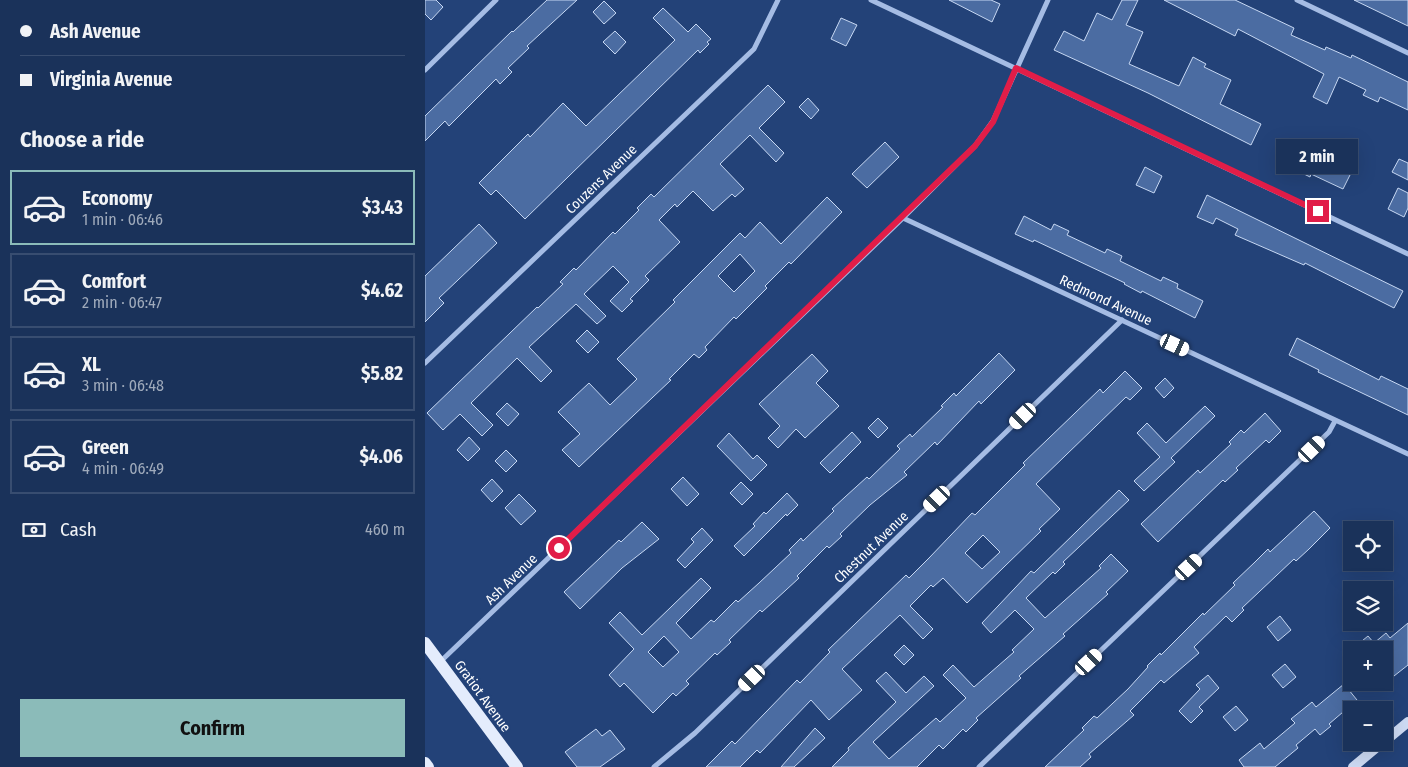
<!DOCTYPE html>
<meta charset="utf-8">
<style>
body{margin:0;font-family:"Fira Sans Condensed",sans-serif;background:#233a60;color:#f1f3f6;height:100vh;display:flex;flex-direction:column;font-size:19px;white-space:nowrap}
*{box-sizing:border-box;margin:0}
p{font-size:16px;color:#9faabb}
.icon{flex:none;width:28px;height:28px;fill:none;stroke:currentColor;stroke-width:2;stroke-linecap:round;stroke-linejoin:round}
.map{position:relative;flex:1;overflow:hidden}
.side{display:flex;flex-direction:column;background:#1a325a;width:425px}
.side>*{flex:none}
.guide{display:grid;align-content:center;height:110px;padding:0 20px;background:#1a325a}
.tools{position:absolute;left:918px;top:521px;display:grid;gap:10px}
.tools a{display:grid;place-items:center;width:50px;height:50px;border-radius:0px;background:#1a325a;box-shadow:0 5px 20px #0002,0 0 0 1px #384d70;font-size:25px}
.end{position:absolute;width:22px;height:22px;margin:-11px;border:6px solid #e11d48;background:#fff;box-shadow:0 0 0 2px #fff}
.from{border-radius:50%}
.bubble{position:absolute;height:35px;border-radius:0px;background:#1a325a;box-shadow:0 5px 20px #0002,0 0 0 1px #384d70;font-size:16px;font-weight:700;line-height:35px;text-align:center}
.car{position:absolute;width:15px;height:30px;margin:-15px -8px;border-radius:6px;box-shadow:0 0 4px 1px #0007;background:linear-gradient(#fff 24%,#345 0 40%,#fff 0 76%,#345 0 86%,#fff 0)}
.guide b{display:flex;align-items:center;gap:18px;height:48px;font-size:19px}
.guide b+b{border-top:1px solid #384d70}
.guide i{width:12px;height:12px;background:#f1f3f6}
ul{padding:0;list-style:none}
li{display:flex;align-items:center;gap:15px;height:75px;margin:0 10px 8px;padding:0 10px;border:2px solid #384d70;border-radius:0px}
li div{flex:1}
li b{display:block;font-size:19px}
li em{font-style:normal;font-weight:700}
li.current{border-color:#8bbbb9}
li>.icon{width:45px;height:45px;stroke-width:1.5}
h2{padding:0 20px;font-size:22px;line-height:60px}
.pay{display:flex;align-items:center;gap:12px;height:55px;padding:0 20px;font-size:19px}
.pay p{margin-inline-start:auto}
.cta{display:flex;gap:10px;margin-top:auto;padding:10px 20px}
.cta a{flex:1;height:58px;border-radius:0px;background:#8bbbb9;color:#111;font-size:20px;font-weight:700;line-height:58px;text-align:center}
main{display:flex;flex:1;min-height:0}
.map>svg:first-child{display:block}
</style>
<main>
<section class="side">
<div class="guide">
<b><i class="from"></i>Ash Avenue</b>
<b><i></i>Virginia Avenue</b>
</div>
<h2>Choose a ride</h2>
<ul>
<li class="current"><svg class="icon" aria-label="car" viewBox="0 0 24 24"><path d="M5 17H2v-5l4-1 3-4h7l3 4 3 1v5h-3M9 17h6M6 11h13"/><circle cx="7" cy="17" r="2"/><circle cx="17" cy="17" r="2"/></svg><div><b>Economy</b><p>1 min · 06:46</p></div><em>$3.43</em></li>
<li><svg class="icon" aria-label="car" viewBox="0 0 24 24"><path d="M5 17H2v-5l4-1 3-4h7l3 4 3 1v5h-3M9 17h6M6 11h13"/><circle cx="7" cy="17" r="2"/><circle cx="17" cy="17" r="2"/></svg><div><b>Comfort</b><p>2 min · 06:47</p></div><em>$4.62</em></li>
<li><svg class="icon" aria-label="car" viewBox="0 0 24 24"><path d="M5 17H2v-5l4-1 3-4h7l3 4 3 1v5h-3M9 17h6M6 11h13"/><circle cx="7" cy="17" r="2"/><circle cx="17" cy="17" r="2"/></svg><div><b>XL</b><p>3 min · 06:48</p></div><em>$5.82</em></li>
<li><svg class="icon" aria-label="car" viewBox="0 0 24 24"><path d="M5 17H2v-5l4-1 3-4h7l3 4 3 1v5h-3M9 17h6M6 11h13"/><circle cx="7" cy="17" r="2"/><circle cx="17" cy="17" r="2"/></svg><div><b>Green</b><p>4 min · 06:49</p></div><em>$4.06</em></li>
</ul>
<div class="pay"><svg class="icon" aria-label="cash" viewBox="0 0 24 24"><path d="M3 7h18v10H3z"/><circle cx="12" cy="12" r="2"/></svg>Cash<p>460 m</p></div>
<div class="cta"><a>Confirm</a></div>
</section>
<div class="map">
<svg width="983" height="767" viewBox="0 0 983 767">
<rect width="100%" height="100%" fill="#234278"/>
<!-- building -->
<g fill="#4b6ca2" stroke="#c7d8f3" fill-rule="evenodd">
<polygon points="0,0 11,0 18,7 6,20 0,14"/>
<polygon points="122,0 152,0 102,46 104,48 83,68 87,72 75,84 71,79 24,126 20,121 0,141 0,116 87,31 88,32"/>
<polygon points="524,0 566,0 575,4 567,22"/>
<polygon points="697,0 713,0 701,25 718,32 704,64 754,86 768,57 781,64 779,67 806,80 795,104 836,124 826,145 723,93 629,50 639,31 659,41 672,13 687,20"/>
<polygon points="739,0 810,0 869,28 866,35 900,50 901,47 926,58 927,55 983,82 983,110 955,97 953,102 938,95 941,90 914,77 902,104 888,97 899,74 813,29 810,36"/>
<polygon points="929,0 983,0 983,26"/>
<polygon points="179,1 191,13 179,24 168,12"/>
<polygon points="238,8 263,32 271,24 286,39 282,42 284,44 275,53 273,50 100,219 71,190 66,195 54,183 103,134 105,137 138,103 161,126 250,40 228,18"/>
<polygon points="416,18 432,25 421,46 406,39"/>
<polygon points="190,31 201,42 190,54 178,42"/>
<polygon points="343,85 360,102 334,128 359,153 351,162 325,135 295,164 319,189 310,197 307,194 288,211 268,191 252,207 250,204 234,220 255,242 220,276 224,280 205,299 208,301 197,312 185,301 204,282 188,266 159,294 181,316 172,324 151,304 104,347 127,371 116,382 92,358 46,403 68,425 57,436 35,414 18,430 2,413 112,307 113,308 138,284 135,282 149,268 151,270 188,232 190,234 214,210 212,208 226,194 229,197"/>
<polygon points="383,98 394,110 386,119 374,107"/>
<polygon points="460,142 474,157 442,188 427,174"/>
<polygon points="879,148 911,163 912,160 929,167 918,189 886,174 885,177 869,169"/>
<polygon points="974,159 983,163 983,180 967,172"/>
<polygon points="720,167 737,176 729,193 711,185"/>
<polygon points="973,188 983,193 983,208 979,217 963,209"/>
<polygon points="782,195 978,291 969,308 880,263 879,265 810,235 813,229 791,218 788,224 772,217"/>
<path d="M402,197L417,212L366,264L364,262L340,286L342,288L311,319L309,317L280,347L282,350L274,358L269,354L244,379L246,380L154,467L137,450L155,434L133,412L164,383L185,405L212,379L192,359L250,302L248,300L315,233L320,238L335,222L356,244ZM315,254L330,271L309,292L293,276Z"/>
<polygon points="599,216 626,230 629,224 644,231 642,235 680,253 682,249 697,256 695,261 736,281 738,277 753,284 752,288 778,301 770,318 717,291 716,293 699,284 700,283 609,240 608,242 590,234"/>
<polygon points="54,224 72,243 14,298 19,303 0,322 0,276"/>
<polygon points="162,330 174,342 163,353 151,341"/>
<polygon points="872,338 954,380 956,376 983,389 983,415 893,372 894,370 864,355"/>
<path d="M574,353L590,370L556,404L554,401L512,445L510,442L479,472L482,475L445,505L415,534L417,536L404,548L402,546L372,576L374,578L361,590L337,612L335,610L304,640L306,642L292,655L290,653L261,681L264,684L251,696L248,693L228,713L199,683L195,687L184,675L209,649L184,623L195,612L217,635L276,578L286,588L251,623L266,639L286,620L289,622L311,600L313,602L334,583L366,553L364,550L376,538L378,541L409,511L407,509L420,497L442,477L444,479L475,449L472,446L485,434L487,437L518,407L516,406L529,393L531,396ZM239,636L254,652L238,667L223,652Z"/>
<polygon points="387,354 403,371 391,383 414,406 380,438 371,429 353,448 343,438 355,426 334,404"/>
<path d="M700,371L717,388L705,400L701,397L611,484L635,509L614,529L616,531L542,603L518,578L508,587L506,585L485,606L508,629L498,639L475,615L417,669L437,690L404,720L386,700L335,753L332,750L315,767H281L307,741L310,744L372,680L375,683L405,652L403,650L481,575L484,578L504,558L547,513L550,515L600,465L598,463L675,389L678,393ZM558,535L575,552L557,569L540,553Z"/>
<polygon points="740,378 749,388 739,398 730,388"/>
<polygon points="82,403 94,414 83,426 71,414"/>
<polygon points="780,406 790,416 746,458 750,462 719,491 709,481 735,457 712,433 722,423 741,443"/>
<polygon points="840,413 856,431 844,443 841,440 811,468 813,470 800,482 798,480 733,542 716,524 773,470 775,473 806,444 804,442 816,430 819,433"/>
<polygon points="453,418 463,428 453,438 443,428"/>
<polygon points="427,432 436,442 405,473 395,463"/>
<polygon points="304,433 328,459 332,455 342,465 326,481 292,446"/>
<polygon points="44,437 55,449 43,461 32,450"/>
<polygon points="81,450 92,461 81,472 70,461"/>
<polygon points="258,477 274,494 262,506 246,489"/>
<polygon points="67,479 78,491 67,502 56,490"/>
<polygon points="316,482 328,494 317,505 305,493"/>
<polygon points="694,490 704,500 638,562 640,564 630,574 628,572 601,598 620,618 676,568 674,566 686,554 703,571 681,592 683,594 638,634 640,636 594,676 596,678 551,718 553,720 541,732 538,729 518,749 514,745 492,767 407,767 424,750 423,748 471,702 451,681 461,672 481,693 499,676 509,686 448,742 464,759 511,718 515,722 541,698 518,675 528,665 549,687 589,652 587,650 609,629 590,610 566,633 557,623 606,571 609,573"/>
<polygon points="362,493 373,505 362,516 361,514 319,556 309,546 330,526 328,524 339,512 341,514"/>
<polygon points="94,494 111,511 96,525 80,508"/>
<polygon points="889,511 905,528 884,549 871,561 869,559 817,608 819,610 807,622 801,616 769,647 774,653 739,683 736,680 705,711 709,715 664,754 666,757 655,767 620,767 659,730 657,728 669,716 672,718 703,689 723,667 722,666 735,653 736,655 778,613 779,615 810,585 808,583 830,562 843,549 845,552"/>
<polygon points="217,522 234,539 197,568 155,609 139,592 194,540 196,542"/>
<polygon points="277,528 288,540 260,568 252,560 269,542 266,539"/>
<polygon points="855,616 866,630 853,641 842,627"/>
<polygon points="983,623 983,665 969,676 965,672 959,678 959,650 926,650 943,636 949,643 961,633 965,638"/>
<polygon points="479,645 489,655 479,665 469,655"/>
<polygon points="860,664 871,677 858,688 847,675"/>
<polygon points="783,675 794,688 774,707 778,711 766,723 754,711 775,689 771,685"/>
<polygon points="919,684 932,700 904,724 906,726 895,735 890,729 871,745 873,748 850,767 819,767 814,760 835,743 839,749 870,723 866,719 887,702 891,707"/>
<polygon points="811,706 823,720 810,731 798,717"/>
<polygon points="390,728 400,738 369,767 356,767"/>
<polygon points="171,729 177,736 185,730 200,749 175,767 152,767 140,752"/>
</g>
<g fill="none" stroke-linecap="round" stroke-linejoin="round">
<!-- street -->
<g stroke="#a5bce4" stroke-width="5">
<polyline points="446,0 983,254"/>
<polyline points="872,0 983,53"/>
<polyline points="0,70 71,0"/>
<polyline points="478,218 983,454"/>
<polyline points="0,363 329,49 353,0"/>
<polyline points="15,662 478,218 550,146 568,121 623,0"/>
<polyline points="229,767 270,733 697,320"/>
<polyline points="554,767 904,432 910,421"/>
</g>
<!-- secondary -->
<g stroke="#cedbf4" stroke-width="10">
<polyline points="959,742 983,722"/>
<polyline points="928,767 958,742"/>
</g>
<!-- primary -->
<g stroke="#e4ecfc" stroke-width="12">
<polyline points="0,643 92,767"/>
<polyline points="0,763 3,767"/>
</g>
</g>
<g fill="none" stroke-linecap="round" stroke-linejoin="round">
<!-- route -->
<polyline stroke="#e11d48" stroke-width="6" points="134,548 550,146 568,122 591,68 893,211"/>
</g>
<g text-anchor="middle" stroke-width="4.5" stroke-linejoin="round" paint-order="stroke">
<!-- street labels -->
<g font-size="14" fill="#fff" stroke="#234278">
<text transform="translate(176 179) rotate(-44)" y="5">Couzens Avenue</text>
<text transform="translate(681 300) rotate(25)" y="5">Redmond Avenue</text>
<text transform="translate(446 547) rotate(-44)" y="5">Chestnut Avenue</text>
<text transform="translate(86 579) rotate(-44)" y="5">Ash Avenue</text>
<text transform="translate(58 696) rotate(54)" y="5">Gratiot Avenue</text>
</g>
</g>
</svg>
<div class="tools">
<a><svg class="icon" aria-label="locate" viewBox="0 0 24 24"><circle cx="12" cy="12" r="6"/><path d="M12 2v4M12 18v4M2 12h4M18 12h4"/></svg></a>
<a><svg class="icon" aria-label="layers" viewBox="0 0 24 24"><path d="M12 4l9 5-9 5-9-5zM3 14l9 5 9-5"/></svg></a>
<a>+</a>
<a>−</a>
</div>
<i class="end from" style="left:134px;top:548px"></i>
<i class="end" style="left:893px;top:211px"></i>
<div class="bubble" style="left:851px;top:139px;width:82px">2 min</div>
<i class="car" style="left:750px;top:345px;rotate:115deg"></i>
<i class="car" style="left:598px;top:416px;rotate:226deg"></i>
<i class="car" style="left:887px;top:449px;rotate:46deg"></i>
<i class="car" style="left:512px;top:499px;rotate:226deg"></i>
<i class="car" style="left:764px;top:567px;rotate:47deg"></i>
<i class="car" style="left:664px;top:662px;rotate:47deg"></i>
<i class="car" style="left:327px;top:678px;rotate:226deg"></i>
</div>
</main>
